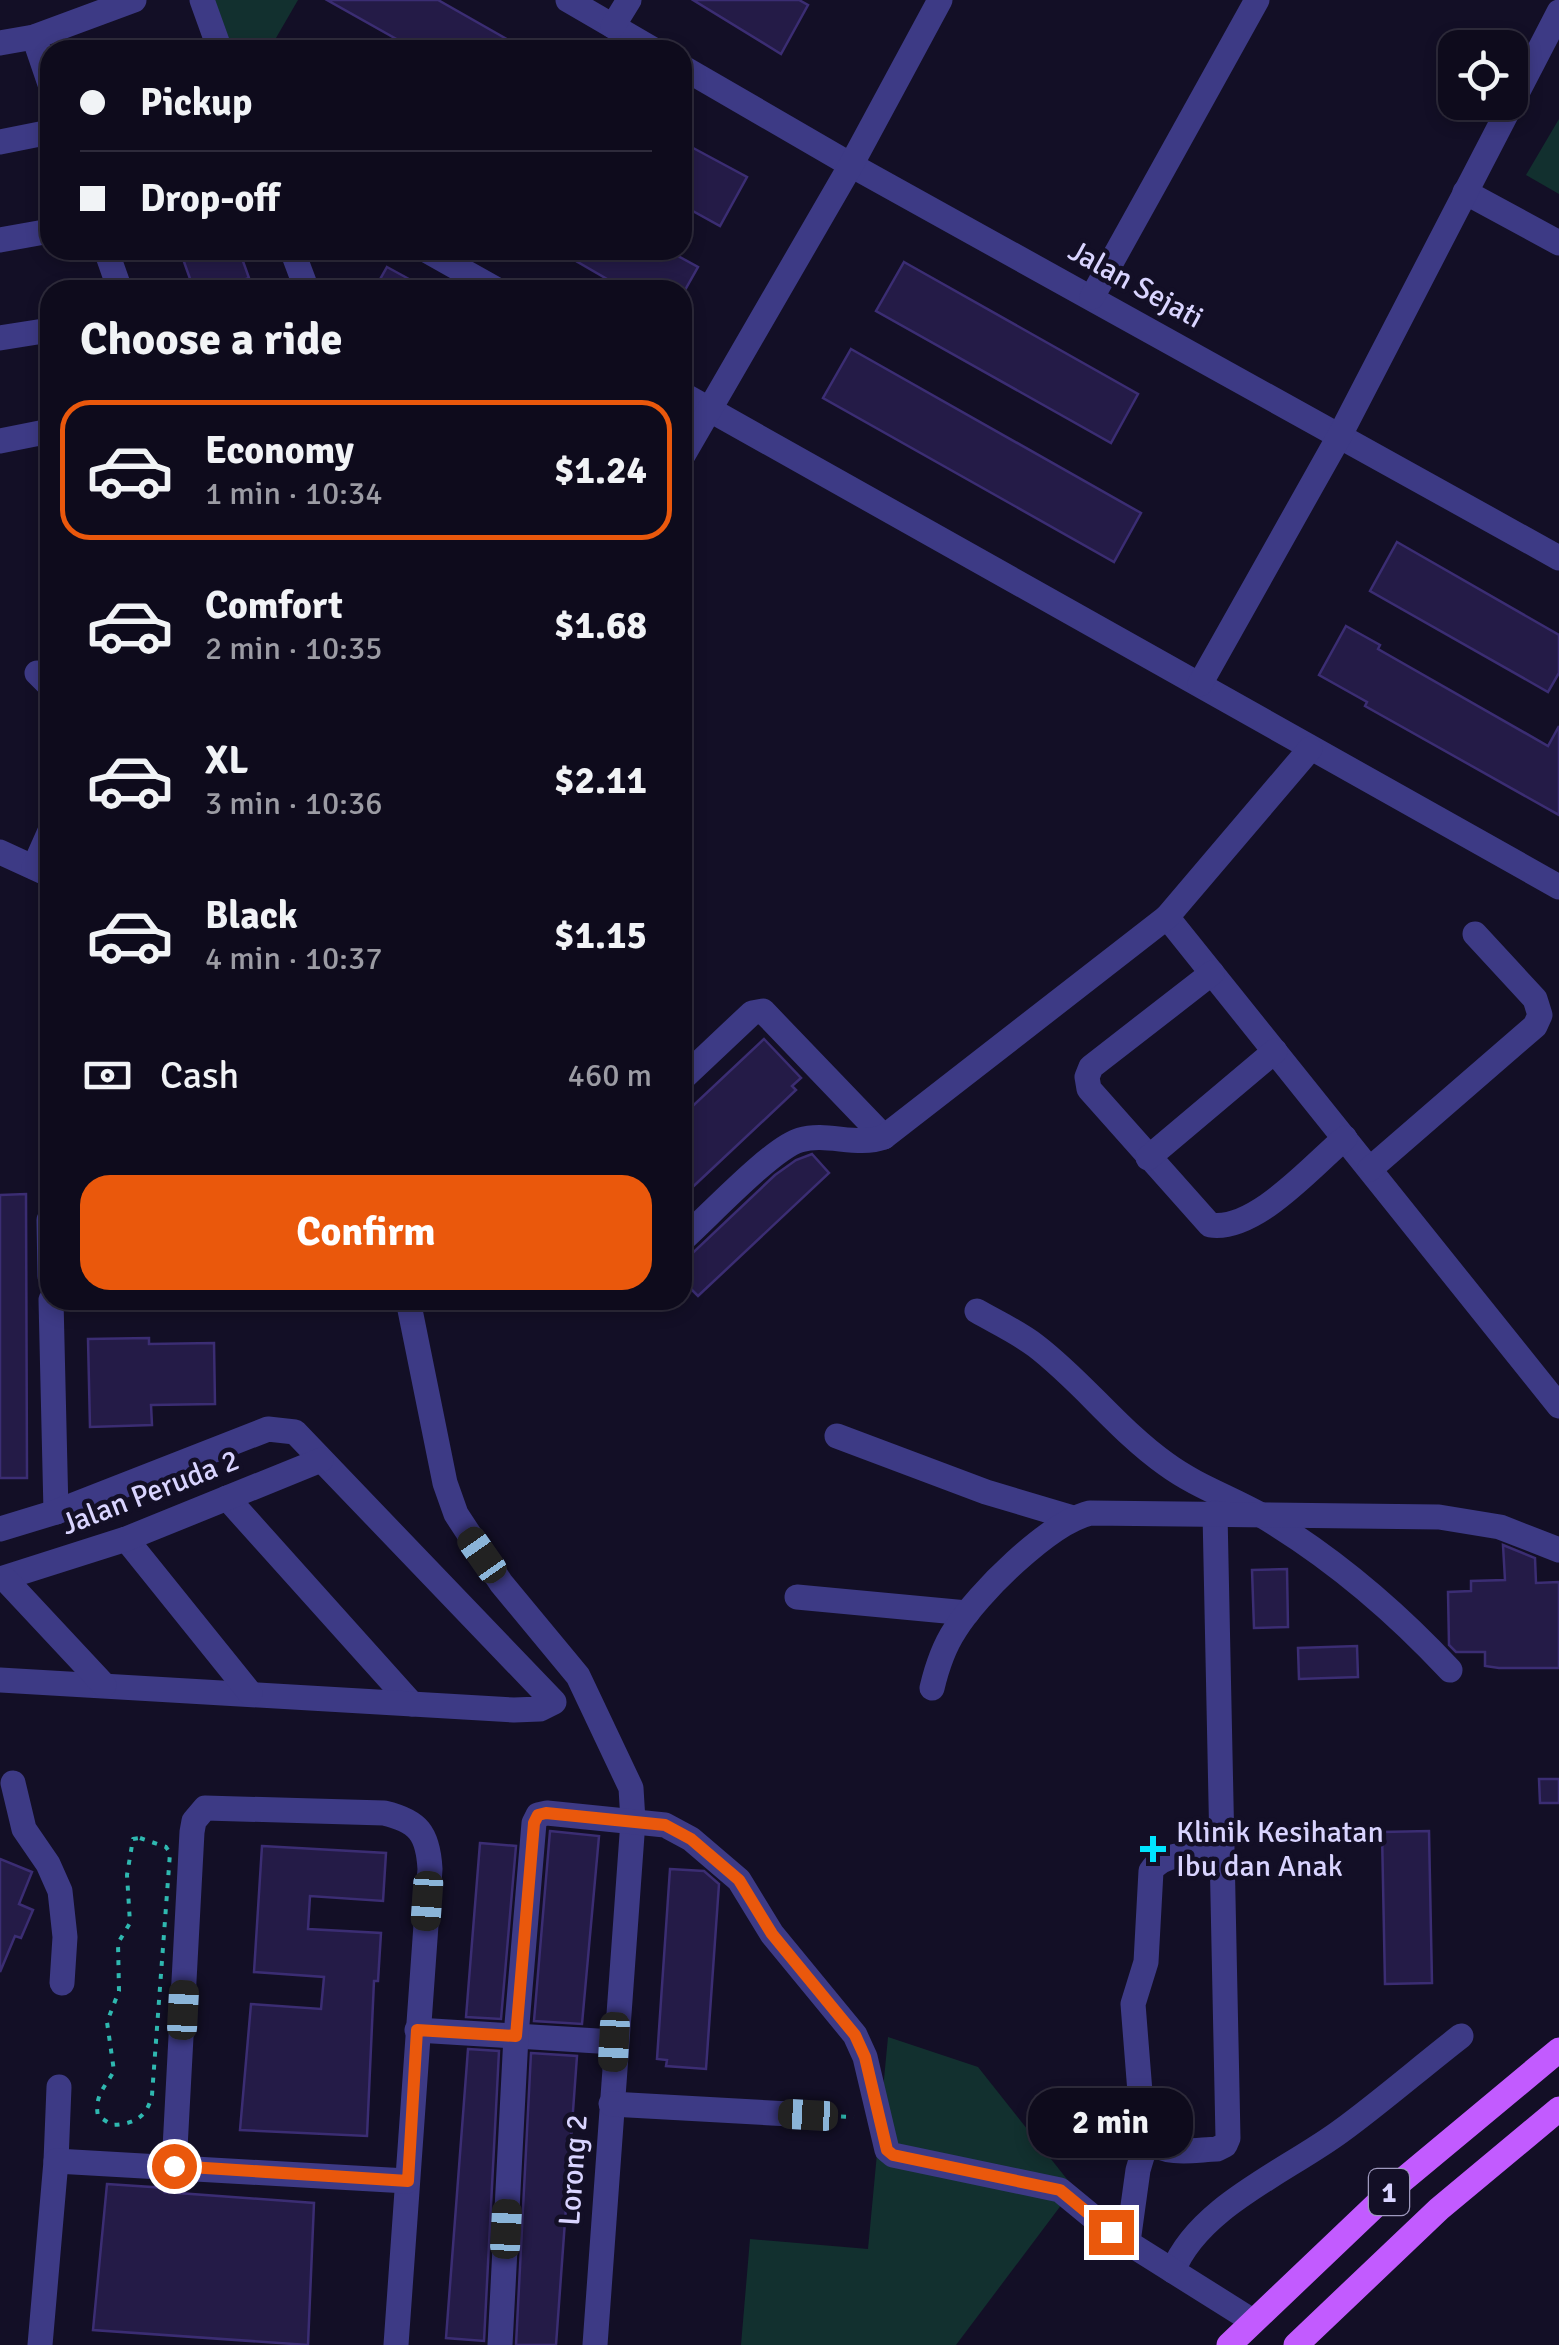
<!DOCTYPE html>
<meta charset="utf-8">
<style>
body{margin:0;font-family:Signika,sans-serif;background:#1c1929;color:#f1f3f6;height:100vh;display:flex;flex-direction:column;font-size:38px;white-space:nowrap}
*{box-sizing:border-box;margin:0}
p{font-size:32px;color:#9b9ba3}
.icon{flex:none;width:55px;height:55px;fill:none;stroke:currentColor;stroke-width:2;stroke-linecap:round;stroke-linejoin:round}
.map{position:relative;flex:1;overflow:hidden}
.sheet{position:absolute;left:40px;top:280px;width:652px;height:1030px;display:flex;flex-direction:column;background:#0e0b1c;border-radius:30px;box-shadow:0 5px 15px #0003,0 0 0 2px #2e2b3b}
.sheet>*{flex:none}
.guide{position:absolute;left:40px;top:40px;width:652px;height:220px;border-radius:30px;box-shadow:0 5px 15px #0003,0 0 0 2px #2e2b3b;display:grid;align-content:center;height:220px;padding:0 40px;background:#0e0b1c}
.tools{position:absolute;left:1438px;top:30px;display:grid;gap:20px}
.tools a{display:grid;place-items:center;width:90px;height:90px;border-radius:20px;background:#0e0b1c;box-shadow:0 5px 15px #0003,0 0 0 2px #2e2b3b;font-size:50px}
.end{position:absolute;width:45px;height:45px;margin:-22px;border:12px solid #ea580c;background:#fff;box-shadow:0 0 0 5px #fff}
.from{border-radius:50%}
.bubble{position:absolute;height:70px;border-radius:30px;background:#0e0b1c;box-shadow:0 5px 15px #0003,0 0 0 2px #2e2b3b;font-size:32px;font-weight:700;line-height:70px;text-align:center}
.car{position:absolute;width:30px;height:60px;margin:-30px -15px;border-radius:12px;box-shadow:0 0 8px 2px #0007;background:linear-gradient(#222 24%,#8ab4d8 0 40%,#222 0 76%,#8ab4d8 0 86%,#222 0)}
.guide b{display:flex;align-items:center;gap:35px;height:95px;font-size:38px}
.guide b+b{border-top:2px solid #2e2b3b}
.guide i{width:25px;height:25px;background:#f1f3f6}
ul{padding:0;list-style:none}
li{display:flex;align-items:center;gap:30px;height:140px;margin:0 20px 15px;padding:0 20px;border:5px solid transparent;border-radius:30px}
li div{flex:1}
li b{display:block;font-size:38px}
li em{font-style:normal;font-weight:700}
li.current{border-color:#ea580c}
li>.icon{width:90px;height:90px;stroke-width:1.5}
h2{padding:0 40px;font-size:45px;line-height:120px}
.pay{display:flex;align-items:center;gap:25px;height:110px;padding:0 40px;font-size:38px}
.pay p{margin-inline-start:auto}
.cta{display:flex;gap:20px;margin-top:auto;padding:20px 40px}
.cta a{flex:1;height:115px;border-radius:30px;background:#ea580c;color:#fff;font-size:40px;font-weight:700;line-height:115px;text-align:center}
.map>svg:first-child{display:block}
</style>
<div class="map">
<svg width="1559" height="2345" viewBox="0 0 1559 2345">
<rect width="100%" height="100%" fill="#130f26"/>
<!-- green -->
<g fill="#12302f">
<polygon points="209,0 298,0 269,50 227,50"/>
<polygon points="1559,119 1559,194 1526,175"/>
<polygon points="888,2037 978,2067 1074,2188 956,2345 741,2345 750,2239 868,2249"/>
</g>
<!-- building -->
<g fill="#241b47" stroke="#3b2d73" stroke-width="2.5">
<polygon points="327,0 438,0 526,50 416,50"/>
<polygon points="693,0 799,0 808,5 781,54"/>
<polygon points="682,142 747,177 720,226 682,205"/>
<polygon points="210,250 239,250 249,278 214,290 194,290 183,259"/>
<polygon points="557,250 667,250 698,267 685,290 626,290"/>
<polygon points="904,262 1138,394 1111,443 876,311"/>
<polygon points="387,267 429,290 374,290"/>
<polygon points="851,349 1141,513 1114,562 823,398"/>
<polygon points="1397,542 1559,635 1559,673 1548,692 1370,591"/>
<polygon points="1346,626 1380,645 1378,649 1548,746 1559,726 1559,815 1365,706 1367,702 1319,675"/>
<polygon points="764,1039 801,1078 792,1086 796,1090 682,1197 682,1116"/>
<polygon points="812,1154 829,1173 698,1296 682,1280 682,1263 775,1175 796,1160"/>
<polygon points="26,1194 27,1478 0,1478 0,1195"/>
<polygon points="149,1338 149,1344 214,1343 215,1404 151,1405 152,1425 90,1427 88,1339"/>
<polygon points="1503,1545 1535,1558 1536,1583 1559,1582 1559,1668 1499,1668 1485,1666 1485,1652 1456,1652 1449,1645 1448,1592 1471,1591 1471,1581 1505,1580"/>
<polygon points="1287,1569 1288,1627 1254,1628 1252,1570"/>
<polygon points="1357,1646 1358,1677 1299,1679 1298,1648"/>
<polygon points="1539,1779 1559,1779 1559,1803 1540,1803"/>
<polygon points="550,1831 599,1836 582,2024 534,2021"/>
<polygon points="1429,1831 1432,1983 1385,1984 1382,1832"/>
<polygon points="480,1843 516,1846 501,2019 466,2017"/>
<polygon points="262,1846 386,1853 383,1901 310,1896 308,1929 381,1933 378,1981 374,1981 367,2136 240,2130 251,2004 321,2009 324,1977 254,1972"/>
<polygon points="0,1859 32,1872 19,1904 33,1910 21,1938 15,1936 0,1972"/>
<polygon points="670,1869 704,1871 719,1884 706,2069 666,2066 667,2060 657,2059"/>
<polygon points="468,2049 499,2051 484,2341 446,2338"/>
<polygon points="531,2053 577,2056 556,2345 516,2345"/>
<polygon points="107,2184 166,2188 165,2192 314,2203 308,2345 93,2330"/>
</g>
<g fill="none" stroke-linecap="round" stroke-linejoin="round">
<!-- path -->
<g stroke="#2fb8b0" stroke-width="4" stroke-dasharray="5 8" stroke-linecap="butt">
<path d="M140,1838L166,1847L170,1853L152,2095C147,2117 135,2124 112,2125L98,2116C94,2096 105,2087 114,2071L107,2022L119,1991L118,1943L130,1923L127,1875L133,1839Z"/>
<polyline points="828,2116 854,2117"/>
</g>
<!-- minor -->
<g stroke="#3d3a85" stroke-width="25">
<polyline points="202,0 220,50"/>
<polyline points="568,0 654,50"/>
<polyline points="613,26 629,0"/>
<polyline points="34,37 50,84"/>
<polyline points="0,43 34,37 134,0"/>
<polyline points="682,67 851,165 1559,558"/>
<polyline points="0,142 50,132"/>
<polyline points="1465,192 1559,243"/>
<polyline points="0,240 50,231"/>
<polyline points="106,250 120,290"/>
<polyline points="292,250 307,290"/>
<polyline points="426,250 497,290"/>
<polyline points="1092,297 1257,0"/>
<polyline points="0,338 50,330"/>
<polyline points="682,394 1559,887"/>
<polyline points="0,441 50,431"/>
<polyline points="682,457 851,165 940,0"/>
<polyline points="37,673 50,686"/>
<polyline points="1200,684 1340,435 1559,12"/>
<polyline points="0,852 50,875"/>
<polyline points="34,867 50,831"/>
<polyline points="1167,917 1559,1406"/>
<path d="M1212,973L1091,1067L1087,1077L1089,1089L1210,1225C1255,1232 1312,1166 1345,1138"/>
<polyline points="682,1079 752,1013 763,1011 884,1137"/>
<polyline points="1148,1158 1275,1051"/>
<polyline points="1370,1169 1535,1026 1540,1015 1535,999 1475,934"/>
<polyline points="49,1220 50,1276"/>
<path d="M682,1240C707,1218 772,1148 800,1140C827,1132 857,1147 884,1137L1167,917L1310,749"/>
<polyline points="51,1300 56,1512"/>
<polyline points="408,1300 445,1483 456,1514 501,1583 578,1676 631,1788 633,1821 595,2345"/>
<path d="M977,1311C996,1322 1018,1332 1036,1346C1083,1382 1118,1430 1166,1464C1196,1486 1229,1497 1261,1515C1330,1556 1395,1611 1450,1670"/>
<polyline points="837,1436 986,1492 1073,1518"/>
<polyline points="227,1498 412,1704"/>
<path d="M1215,1513L1228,2138L1225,2145L1217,2149C1190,2150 1156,2159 1143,2130L1133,2004L1146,1962L1151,1871C1165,1849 1199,1856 1222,1855"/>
<polyline points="0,1529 56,1512 268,1429 295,1432 554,1702 540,1709 514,1710 0,1680"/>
<polyline points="126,1539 250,1693"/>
<polyline points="0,1579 126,1539 321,1460"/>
<polyline points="5,1579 104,1685"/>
<polyline points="797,1597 967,1613"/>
<path d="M932,1688C937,1667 943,1648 955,1630C977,1594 1049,1523 1090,1513L1439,1517L1500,1527L1559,1550"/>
<polyline points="13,1783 24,1829 48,1864 60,1891 65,1937 62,1983"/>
<polyline points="417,2030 614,2042"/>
<polyline points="611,2104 808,2115"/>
<polyline points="56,2161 59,2087"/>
<path d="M174,2167L192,1832L194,1821L205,1808L384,1813C418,1821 428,1833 430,1869L396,2345"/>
<polyline points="1128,2242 1138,2170 1147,2140"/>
<path d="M1173,2271C1198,2207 1287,2171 1341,2131C1382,2101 1421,2067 1461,2036"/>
<polyline points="40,2345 56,2161 407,2181"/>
<polyline points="500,2345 516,2036 534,1823 538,1815 547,1813 665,1825 691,1839 739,1880 772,1934 855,2035 865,2057 887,2150 893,2155 1060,2190 1111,2232 1251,2320"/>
</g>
<!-- major -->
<g stroke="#c25bff" stroke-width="25">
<polyline points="1229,2345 1398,2184 1559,2050"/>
<polyline points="1296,2345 1439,2209 1559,2109"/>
</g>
</g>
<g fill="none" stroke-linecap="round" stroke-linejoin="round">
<!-- route -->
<polyline stroke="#ea580c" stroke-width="12" points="174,2166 408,2181 417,2030 516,2036 534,1823 538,1815 546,1813 665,1825 691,1839 739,1880 772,1934 855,2035 865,2057 887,2150 893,2155 1060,2190 1111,2232"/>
</g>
<!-- markers -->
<path fill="#00e5ff" stroke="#130f26" stroke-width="4" d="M1148 1834h10v10h10v10h-10v10h-10v-10h-10v-10h10z"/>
<g text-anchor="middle" stroke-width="9" stroke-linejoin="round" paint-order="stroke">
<!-- shield labels -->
<rect fill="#130f26" stroke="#9e99be" stroke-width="2.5" x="1369" y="2169" width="40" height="46" rx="8"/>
<g font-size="28" font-weight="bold" fill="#d9d4ff">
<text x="1389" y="2202">1</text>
</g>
<!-- street labels -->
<g font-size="30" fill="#d9d4ff" stroke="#130f26">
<text transform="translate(1136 284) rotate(29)" y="10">Jalan Sejati</text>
<text transform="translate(150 1492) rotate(-21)" y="10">Jalan Peruda 2</text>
<text transform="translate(573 2170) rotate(-86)" y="10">Lorong 2</text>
</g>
<!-- poi labels -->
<g font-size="30" fill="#d9d4ff" stroke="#130f26" text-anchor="start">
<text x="1176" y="1842">Klinik Kesihatan<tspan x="1176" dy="34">Ibu dan Anak</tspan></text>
</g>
</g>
</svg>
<div class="tools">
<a><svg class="icon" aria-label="locate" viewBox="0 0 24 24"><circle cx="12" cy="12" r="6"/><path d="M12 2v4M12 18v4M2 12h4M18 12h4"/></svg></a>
</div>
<i class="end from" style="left:174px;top:2166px"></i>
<i class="end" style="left:1111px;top:2232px"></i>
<div class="bubble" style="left:1028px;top:2088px;width:165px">2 min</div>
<i class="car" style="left:482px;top:1555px;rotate:325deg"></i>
<i class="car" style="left:427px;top:1901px;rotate:184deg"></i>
<i class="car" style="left:183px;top:2010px;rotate:3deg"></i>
<i class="car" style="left:614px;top:2042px;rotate:183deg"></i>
<i class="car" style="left:808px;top:2115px;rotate:273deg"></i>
<i class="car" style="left:506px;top:2229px;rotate:3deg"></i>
<div class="guide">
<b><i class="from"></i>Pickup</b>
<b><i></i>Drop-off</b>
</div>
<section class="sheet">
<h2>Choose a ride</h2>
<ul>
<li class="current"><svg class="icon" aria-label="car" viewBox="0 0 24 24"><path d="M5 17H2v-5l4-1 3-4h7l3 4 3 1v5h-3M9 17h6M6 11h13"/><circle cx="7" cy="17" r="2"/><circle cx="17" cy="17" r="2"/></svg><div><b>Economy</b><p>1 min · 10:34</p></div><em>$1.24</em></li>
<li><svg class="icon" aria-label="car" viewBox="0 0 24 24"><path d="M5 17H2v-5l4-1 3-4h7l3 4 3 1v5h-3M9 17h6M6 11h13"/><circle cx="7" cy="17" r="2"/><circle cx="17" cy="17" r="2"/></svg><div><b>Comfort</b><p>2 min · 10:35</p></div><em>$1.68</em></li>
<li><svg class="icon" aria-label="car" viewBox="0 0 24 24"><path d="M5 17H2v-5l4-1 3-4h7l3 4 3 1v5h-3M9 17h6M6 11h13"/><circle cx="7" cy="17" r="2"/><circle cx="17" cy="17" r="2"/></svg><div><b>XL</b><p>3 min · 10:36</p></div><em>$2.11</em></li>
<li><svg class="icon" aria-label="car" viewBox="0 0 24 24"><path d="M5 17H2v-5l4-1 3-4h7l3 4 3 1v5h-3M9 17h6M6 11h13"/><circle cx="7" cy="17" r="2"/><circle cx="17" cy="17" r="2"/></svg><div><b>Black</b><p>4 min · 10:37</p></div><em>$1.15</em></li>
</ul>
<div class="pay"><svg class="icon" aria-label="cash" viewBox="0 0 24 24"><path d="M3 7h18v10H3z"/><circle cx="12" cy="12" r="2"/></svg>Cash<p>460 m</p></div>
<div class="cta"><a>Confirm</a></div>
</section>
</div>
